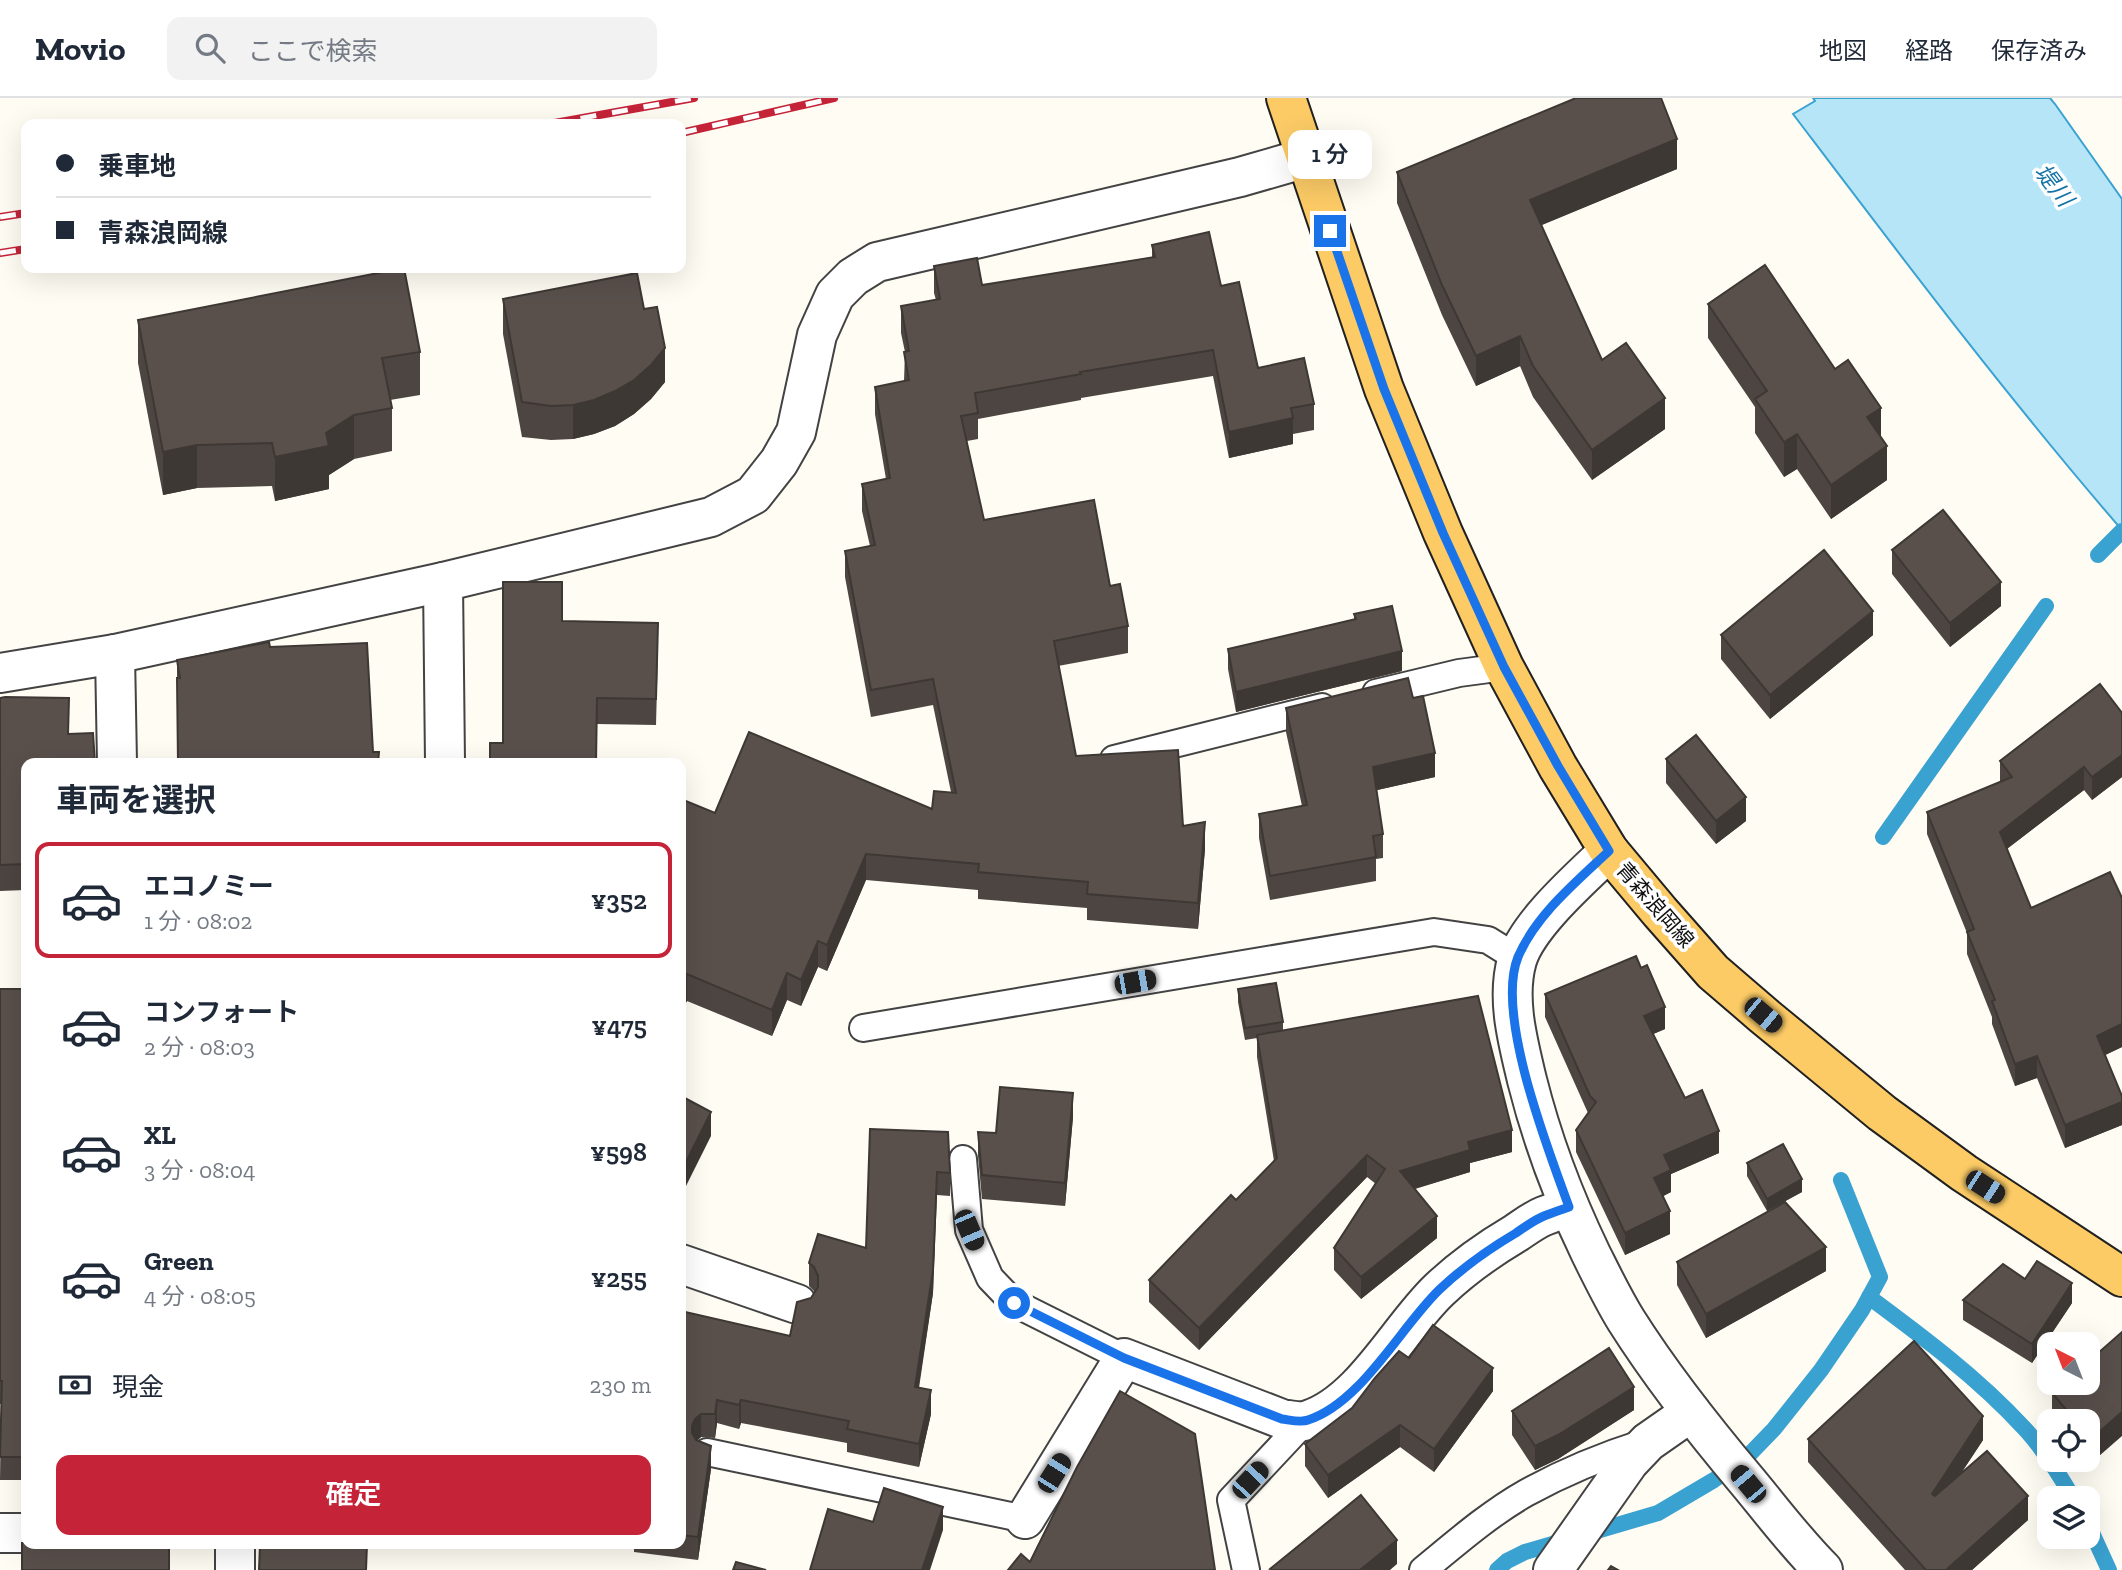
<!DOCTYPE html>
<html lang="ja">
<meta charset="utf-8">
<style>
body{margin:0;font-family:"Zilla Slab","Noto Sans JP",serif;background:#f2f2f3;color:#1f2937;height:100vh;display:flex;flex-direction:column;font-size:26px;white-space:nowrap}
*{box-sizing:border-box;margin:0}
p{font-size:23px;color:#747a83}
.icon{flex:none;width:38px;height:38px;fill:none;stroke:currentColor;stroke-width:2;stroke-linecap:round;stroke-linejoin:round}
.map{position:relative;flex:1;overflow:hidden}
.details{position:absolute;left:21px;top:660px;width:665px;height:791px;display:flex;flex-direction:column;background:#fff;border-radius:14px;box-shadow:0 7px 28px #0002}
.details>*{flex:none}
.banner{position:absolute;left:21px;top:21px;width:665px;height:154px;border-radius:14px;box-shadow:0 7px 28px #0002;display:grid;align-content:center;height:154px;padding:0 35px;background:#fff}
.needle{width:46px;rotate:318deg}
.buttons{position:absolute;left:2037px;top:1234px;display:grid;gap:14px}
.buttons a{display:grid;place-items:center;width:63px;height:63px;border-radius:14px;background:#fff;box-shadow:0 7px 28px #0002;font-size:35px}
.end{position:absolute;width:32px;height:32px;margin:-16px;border:9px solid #1a73e8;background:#fff;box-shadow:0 0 0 4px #fff}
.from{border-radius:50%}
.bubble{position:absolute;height:49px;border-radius:14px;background:#fff;box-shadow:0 7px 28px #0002;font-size:23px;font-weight:600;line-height:49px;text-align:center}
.car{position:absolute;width:21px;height:42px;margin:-21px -10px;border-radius:9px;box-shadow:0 0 5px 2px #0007;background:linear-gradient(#222 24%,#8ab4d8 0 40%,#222 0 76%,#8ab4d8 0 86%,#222 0)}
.banner b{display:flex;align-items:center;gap:24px;height:66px;font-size:26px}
.banner b+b{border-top:2px solid #e0e1e3}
.banner i{width:18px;height:18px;background:#1f2937}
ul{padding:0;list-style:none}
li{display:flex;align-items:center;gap:21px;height:116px;margin:0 14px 10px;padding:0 21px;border:4px solid transparent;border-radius:14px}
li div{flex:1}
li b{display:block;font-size:26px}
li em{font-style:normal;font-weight:600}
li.selected{border-color:#c52338}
li>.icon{width:63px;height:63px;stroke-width:1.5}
h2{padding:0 35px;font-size:32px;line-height:84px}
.pay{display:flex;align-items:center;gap:18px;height:77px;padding:0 35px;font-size:26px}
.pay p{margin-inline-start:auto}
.button{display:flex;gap:14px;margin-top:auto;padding:14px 35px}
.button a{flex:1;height:80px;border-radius:14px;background:#c52338;color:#fff;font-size:28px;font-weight:600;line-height:80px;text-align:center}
header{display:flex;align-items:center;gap:42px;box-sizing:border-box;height:98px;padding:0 35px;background:#fff;border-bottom:2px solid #e0e1e3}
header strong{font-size:33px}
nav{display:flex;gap:38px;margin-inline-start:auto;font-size:24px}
.search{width:490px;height:63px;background:#f2f2f3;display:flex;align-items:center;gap:18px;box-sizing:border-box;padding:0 24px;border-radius:14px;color:#747a83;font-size:26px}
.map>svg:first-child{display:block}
</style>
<header>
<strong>Movio</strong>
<div class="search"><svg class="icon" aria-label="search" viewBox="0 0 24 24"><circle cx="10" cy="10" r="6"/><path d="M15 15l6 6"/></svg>ここで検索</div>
<nav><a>地図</a><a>経路</a><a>保存済み</a></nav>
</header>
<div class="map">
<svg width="2122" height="1472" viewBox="0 0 2122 1472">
<rect width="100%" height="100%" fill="#fffcf3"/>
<!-- water -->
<path fill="#b6e5f8" stroke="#3aa2d1" stroke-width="2" d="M1813,0H2050L2055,6L2122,101V432C2006,298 1900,157 1793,16L1815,3Z"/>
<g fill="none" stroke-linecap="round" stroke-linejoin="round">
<!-- stream -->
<g stroke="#3aa2d1" stroke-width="16">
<polyline points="2098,457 2122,433"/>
<polyline points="1883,739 2046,508"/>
<path d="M1869,1199C1923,1239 1978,1280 2024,1330C2043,1350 2059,1376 2073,1400"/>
<polyline points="2088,1426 2109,1472"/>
<polyline points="1497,1472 1507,1463 1525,1454 1658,1415 1714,1382 1746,1360 1774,1331 1821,1272 1862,1212 1880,1179 1841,1082"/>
</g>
<!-- service casing -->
<g stroke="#434343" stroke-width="30">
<g id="service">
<polyline points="1376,595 1459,575 1504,569"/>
<polyline points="1114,661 1322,609"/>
<polyline points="863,930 1434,834 1488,842 1517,860"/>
<polyline points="963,1061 969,1132 990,1180 1014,1205 1124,1260"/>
<polyline points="707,1354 1025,1421"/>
<polyline points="1246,1472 1231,1402 1305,1323"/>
<path d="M1423,1472C1456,1445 1489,1416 1526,1395C1564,1374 1603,1358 1644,1345"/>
</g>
</g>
<!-- minor casing -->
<g stroke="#434343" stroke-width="42">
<g id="minor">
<polyline points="443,484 445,665"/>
<polyline points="115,556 117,665"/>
<path d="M1609,753C1582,779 1528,826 1517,862C1506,901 1518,944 1527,982C1542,1042 1564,1100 1591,1156C1602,1178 1613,1201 1626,1222C1662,1279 1704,1332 1747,1383C1772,1413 1795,1444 1823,1472"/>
<polyline points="681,1166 797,1206"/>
<path d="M1025,1421L1124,1260L1282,1321C1290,1322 1301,1325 1308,1322C1362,1305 1399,1230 1439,1192C1462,1170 1489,1151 1516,1135C1525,1129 1534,1122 1544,1118C1552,1115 1560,1112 1569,1109"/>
<polyline points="0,1435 26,1435"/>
<polyline points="235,1472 235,1446"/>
<polyline points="1553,1472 1629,1364 1648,1344 1691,1314"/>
</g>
</g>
<!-- tertiary casing -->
<g stroke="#434343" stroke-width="42">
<polyline id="tertiary" points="0,575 115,556 443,484 711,419 753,397 779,364 796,334 817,237 835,197 853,179 877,164 1240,79 1306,60"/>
</g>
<!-- primary casing -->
<g stroke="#212121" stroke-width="42">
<polyline id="primary" points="1286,0 1384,291 1443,435 1504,569 1558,669 1609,753 1660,814 1713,874 1763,917 1882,1015 1964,1075 2122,1179"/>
</g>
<!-- service -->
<use href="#service" stroke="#fff" stroke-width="26"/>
<!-- minor -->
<use href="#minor" stroke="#fff" stroke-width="38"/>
<!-- tertiary -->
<use href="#tertiary" stroke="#fff" stroke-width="38"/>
<!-- primary -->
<use href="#primary" stroke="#fccb66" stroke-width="38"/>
<!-- rail casing -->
<g stroke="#c52338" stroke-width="8">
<g id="rail">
<polyline points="549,26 694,0"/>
<polyline points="681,35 834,0"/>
<polyline points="0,119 26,115"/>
<polyline points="0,155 26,151"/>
</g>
</g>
<!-- rail -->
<use href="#rail" stroke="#fff" stroke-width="5" stroke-dasharray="16" stroke-linecap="butt"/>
</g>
<!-- wall -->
<g fill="#4d4541">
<polygon points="1677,71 1541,127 1602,262 1665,331 1592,382 1533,299 1520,268 1476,288 1442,217 1397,105 1397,74"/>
<polygon points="1152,147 1221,188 1258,270 1314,306 1314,332 1293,336 1293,346 1229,360 1213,278 1081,300 1081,302 978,321 978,341 967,343 984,422 1110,488 1128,528 1128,555 1058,568 1076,658 1183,728 1205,751 1198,831 1087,822 1087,810 978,801 978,792 866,782 827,873 818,869 801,908 787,902 772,938 687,903 681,912 715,715 932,711 951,694 933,607 871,619 845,479 845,453 870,448 862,413 862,386 886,381 875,316 875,289 904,283 905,254 901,235 901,208 936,202 934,195 934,168 982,187 1152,159"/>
<polygon points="503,201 644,211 665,284 651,301 634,316 615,328 594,336 573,341 551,342 522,339 503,236"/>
<polygon points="1708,206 1881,339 1887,382 1831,421 1797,371 1784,379 1755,335 1755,309 1708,240"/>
<polygon points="138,222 420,254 420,297 390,302 392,310 392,353 354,361 329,377 329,391 275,403 272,388 197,390 163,397 138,265"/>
<polygon points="1892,452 2001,508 1950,549 1892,476"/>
<polygon points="1354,516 1402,573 1236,614 1228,571 1228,551 1354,522"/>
<polygon points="562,523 658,551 656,627 597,626 503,645"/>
<polygon points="1721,537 1873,537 1770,621 1721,561"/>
<polygon points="270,549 373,654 177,592 177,562"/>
<polygon points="0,600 26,665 26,792 0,793"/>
<polygon points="1413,600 1435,679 1377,692 1383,736 1383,760 1376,761 1376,783 1270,802 1259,740 1259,716 1302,708 1286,634 1286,610"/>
<polygon points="2122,615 2122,679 2092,702 2084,692 2007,751 2031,810 2122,949 2105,957 2122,998 2122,1027 2065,1050 2037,980 2015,988 1992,926 1992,919 1967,856 1967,835 1927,736 1927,714 2000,684 2000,663"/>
<polygon points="1666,661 1746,723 1716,746 1666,685"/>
<polygon points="1641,870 1665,931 1653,936 1685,1000 1719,1055 1671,1076 1671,1094 1663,1098 1670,1136 1625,1157 1576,1054 1576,1032 1588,1015 1545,919 1545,896"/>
<polygon points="0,891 26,891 26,1382 0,1382 1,1306 0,1306"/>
<polygon points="1238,891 1283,924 1283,932 1512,1054 1470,1065 1470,1074 1415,1091 1437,1140 1361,1201 1334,1172 1334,1150 1376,1086 1367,1079 1199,1252 1149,1204 1149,1182 1236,1102 1274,1063 1257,959 1257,940 1245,942 1238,904"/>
<polygon points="1073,1019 1065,1108 982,1101 978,1058 978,1034 996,1035"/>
<polygon points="870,1031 950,1075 950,1098 937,1097 933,1195 919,1290 931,1316 919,1369 847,1354 847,1345 741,1325 739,1331 717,1325 715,1340 701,1339 697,1343 711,1371 698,1462 634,1454 634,1446 681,1446 681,1213 790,1238 815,1194 809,1188 809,1165 866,1150"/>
<polygon points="1747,1065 1802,1094 1767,1113 1747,1078"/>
<polygon points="1677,1164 1826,1173 1706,1240 1677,1187"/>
<polygon points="2025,1181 2072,1205 2032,1265 1963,1222 1963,1202"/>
<polygon points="2122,1234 2091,1365 2088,1361 2088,1323 2055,1323 2052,1319 2052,1295"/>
<polygon points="1409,1260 1493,1293 1434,1374 1400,1349 1328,1400 1305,1368 1305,1346 1352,1310"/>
<polygon points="1634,1312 1558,1361 1535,1372 1512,1337 1512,1313"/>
<polygon points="1808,1341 1983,1342 1960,1377 2028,1422 1972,1472 1905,1472 1808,1364"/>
</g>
<!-- shaded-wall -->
<g fill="#3e3835">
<polygon points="1677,41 1677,71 1530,132 1530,102"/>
<polygon points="1520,238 1520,268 1476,288 1476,258"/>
<polygon points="665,250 665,284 651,301 634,316 615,328 594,336 573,341 573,307"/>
<polygon points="1665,300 1665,331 1592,382 1592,352"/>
<polygon points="1881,310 1881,344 1867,319"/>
<polygon points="354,317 354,361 329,377 329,391 275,403 275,359 326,335"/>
<polygon points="1293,320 1293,346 1229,360 1229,334"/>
<polygon points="1797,336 1797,371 1784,379 1784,344"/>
<polygon points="197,347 197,390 163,397 163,354"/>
<polygon points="1887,348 1887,382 1831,421 1831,387"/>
<polygon points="2001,484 2001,508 1950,549 1950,525"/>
<polygon points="1873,513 1873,537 1770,621 1770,597"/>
<polygon points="1402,553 1402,573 1236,614 1236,594"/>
<polygon points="1435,655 1435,679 1373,693 1373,669"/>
<polygon points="2122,657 2122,679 2092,702 2092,679"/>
<polygon points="2084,669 2084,692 2000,756 2000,734"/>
<polygon points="1746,699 1746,723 1716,746 1716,723"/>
<polygon points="1205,724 1205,751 1198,831 1198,805"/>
<polygon points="866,756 866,782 827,873 827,847"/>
<polygon points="818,843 818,869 801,908 801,882"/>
<polygon points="787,875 787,902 772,938 772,912"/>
<polygon points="687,876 687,903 681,912 681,886"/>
<polygon points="1665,909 1665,931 1644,940 1644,918"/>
<polygon points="2122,926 2122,949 2097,961 2097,938"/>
<polygon points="2037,958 2037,980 2015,988 2015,966"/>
<polygon points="1073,995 1073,1019 1065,1108 1065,1085"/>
<polygon points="2122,1004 2122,1027 2065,1050 2065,1027"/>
<polygon points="711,1014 711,1038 681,1098 681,1074"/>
<polygon points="1512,1032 1512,1054 1470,1065 1470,1074 1400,1095 1400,1073 1468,1044"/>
<polygon points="1719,1033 1719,1055 1671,1076 1671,1094 1654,1103 1654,1080 1664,1057"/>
<polygon points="1367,1057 1367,1079 1199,1252 1199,1230"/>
<polygon points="937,1074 933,1195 915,1312 915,1289"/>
<polygon points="1802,1081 1802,1094 1767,1113 1767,1101"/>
<polygon points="1670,1113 1670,1136 1625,1157 1625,1135"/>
<polygon points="1437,1118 1437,1140 1361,1201 1361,1179"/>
<polygon points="1826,1149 1826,1173 1706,1240 1706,1216"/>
<polygon points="2072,1185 2072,1205 2032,1265 2032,1246"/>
<polygon points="1493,1270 1493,1293 1434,1374 1434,1351"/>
<polygon points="1634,1289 1634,1312 1558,1361 1535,1372 1535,1348"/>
<polygon points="931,1292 931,1316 919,1369 919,1346"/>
<polygon points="717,1302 717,1325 715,1340 715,1316"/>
<polygon points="741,1302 741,1325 739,1331 739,1307"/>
<polygon points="2122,1314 2122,1338 2091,1365 2091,1341"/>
<polygon points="701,1316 701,1339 695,1344 692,1351 692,1328 695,1321"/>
<polygon points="1983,1318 1983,1342 1932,1419 1932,1396"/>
<polygon points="1400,1327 1400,1349 1328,1400 1328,1377"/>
<polygon points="711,1348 711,1371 698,1462 698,1439"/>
<polygon points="2028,1398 2028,1422 1972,1472 1946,1472"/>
<polygon points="943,1409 943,1432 930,1472 922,1472"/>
<polygon points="1397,1442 1397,1466 1390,1472 1360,1472"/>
</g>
<!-- building -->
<g fill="#59504c" stroke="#3e3835" stroke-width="2">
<polygon points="1576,0 1661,0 1677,41 1530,102 1602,262 1626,245 1665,300 1592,352 1533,268 1520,238 1476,258 1442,187 1397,74"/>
<polygon points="1209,134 1221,188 1239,184 1258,270 1304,260 1314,306 1291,310 1293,320 1229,334 1213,252 1080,274 1081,276 975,295 978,315 961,318 984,422 1094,402 1110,488 1120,486 1128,528 1054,543 1076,658 1178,652 1183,728 1205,724 1198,805 1087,796 1088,784 978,774 979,766 866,756 827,847 818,843 801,882 787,875 772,912 687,876 681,886 681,701 715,715 749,634 932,711 934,693 956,695 933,581 871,592 845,453 875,447 862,386 890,380 875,289 909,282 904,254 909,253 901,208 940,201 934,168 977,160 982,187 1155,159 1152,147"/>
<polygon points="1765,167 1835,271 1848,262 1881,310 1867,319 1887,348 1831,387 1797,336 1784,344 1755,301 1767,293 1708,206"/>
<polygon points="404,170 420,254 382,260 392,310 354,317 326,335 329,348 275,359 272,345 197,347 163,354 138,222"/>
<polygon points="637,175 644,211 657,209 665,250 651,267 634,282 615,293 594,302 573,307 551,308 522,304 503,201"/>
<polygon points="1943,412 2001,484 1950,525 1892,452"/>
<polygon points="1824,452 1873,513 1770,597 1721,537"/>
<polygon points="503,484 562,484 562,523 658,525 656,601 597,600 596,665 490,665 490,645 503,645"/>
<polygon points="1392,508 1402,553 1236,594 1228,551 1356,521 1354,516"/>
<polygon points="269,544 270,549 367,545 373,654 379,654 378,665 178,665 177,580 180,580 177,562"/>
<polygon points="1408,580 1413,600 1423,598 1435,655 1373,669 1383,736 1373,738 1376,759 1270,778 1259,716 1307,707 1286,610"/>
<polygon points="2100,586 2122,615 2122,657 2092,679 2084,669 2000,734 2031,810 2110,774 2122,800 2122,926 2097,938 2122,998 2122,1004 2065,1027 2037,958 2015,966 1992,903 1995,902 1967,834 1974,831 1927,714 2012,679 2000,663"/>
<polygon points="5,599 69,600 68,636 93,635 95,665 26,665 26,766 0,767 0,600"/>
<polygon points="1696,637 1746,699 1716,723 1666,661"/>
<polygon points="1636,858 1641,870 1647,867 1665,909 1644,918 1685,1000 1702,992 1719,1033 1664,1057 1671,1072 1654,1080 1670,1113 1625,1135 1576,1032 1596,1004 1590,998 1545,896"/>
<polygon points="1276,885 1283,924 1245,930 1238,891"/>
<polygon points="0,891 26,891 26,1359 0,1359 2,1283 0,1283"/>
<polygon points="1478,898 1512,1032 1468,1044 1470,1052 1400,1073 1437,1118 1361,1179 1334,1150 1385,1071 1367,1057 1199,1230 1149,1182 1231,1097 1236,1102 1277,1060 1257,937"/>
<polygon points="1000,989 1073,995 1065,1085 982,1077 978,1034 996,1035"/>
<polygon points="681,998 711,1014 681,1074"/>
<polygon points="870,1031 948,1034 950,1075 937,1074 933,1172 915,1289 931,1292 919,1346 847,1331 849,1323 741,1302 739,1307 717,1302 715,1316 701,1316 695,1321 692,1328 692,1335 696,1342 711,1348 698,1439 681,1437 681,1213 790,1238 797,1204 811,1200 818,1189 818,1178 814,1169 809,1165 818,1136 866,1150"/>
<polygon points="1783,1046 1802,1081 1767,1101 1747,1065"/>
<polygon points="1785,1104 1826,1149 1706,1216 1677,1164"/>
<polygon points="2037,1163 2072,1185 2032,1246 1963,1202 2003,1166 2025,1181"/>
<polygon points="1433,1227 1493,1270 1434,1351 1400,1327 1328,1377 1305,1346 1352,1310 1375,1280 1399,1253 1409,1260"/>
<polygon points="2122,1234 2122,1314 2091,1341 2088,1337 2088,1323 2076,1323 2052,1295 2064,1284 2088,1284 2088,1264"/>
<polygon points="1914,1243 1983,1318 1932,1396 1935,1398 1987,1353 2028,1398 1946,1472 1926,1472 1808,1341"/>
<polygon points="1609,1250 1634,1289 1558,1337 1535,1348 1512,1313"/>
<polygon points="1120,1293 1195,1336 1215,1472 1008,1472 1021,1456 1030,1464 1077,1369"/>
<polygon points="884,1390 943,1409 922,1472 810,1472 828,1411 873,1424"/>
<polygon points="1361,1397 1397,1442 1360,1472 1272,1472 1270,1471"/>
<polygon points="22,1445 169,1446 169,1472 22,1472"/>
<polygon points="260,1446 367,1446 366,1472 259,1472"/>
<polygon points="736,1464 766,1472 733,1472"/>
<polygon points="1611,1468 1618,1472 1608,1472"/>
</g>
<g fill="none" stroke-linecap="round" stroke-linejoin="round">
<!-- route -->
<path stroke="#1a73e8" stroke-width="9" d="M1014,1205L1124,1260L1282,1321C1290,1322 1301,1325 1308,1322C1361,1305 1400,1230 1439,1192C1462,1170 1489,1151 1516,1135C1525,1129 1534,1122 1544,1118C1552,1115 1560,1112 1569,1109C1548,1051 1495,916 1518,859C1536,817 1576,784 1609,753L1558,668L1504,569L1443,435L1384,291L1330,133"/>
</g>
<g text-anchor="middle" stroke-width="7" stroke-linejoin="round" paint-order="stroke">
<!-- street labels -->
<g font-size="21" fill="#101010" stroke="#fff">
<text transform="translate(1655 807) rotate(49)" y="7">青森浪岡線</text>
</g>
<!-- water labels -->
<g font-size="23" font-style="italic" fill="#1473a7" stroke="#fff">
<text transform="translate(2054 87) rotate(52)" y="8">堤川</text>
</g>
</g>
</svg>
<div class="buttons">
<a><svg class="needle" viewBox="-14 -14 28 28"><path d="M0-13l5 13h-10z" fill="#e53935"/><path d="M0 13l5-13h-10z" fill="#747a83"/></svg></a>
<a><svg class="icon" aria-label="locate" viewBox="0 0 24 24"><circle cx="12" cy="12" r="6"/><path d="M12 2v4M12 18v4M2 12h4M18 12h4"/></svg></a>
<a><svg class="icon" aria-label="layers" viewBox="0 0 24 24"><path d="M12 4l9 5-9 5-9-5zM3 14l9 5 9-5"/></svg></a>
</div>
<i class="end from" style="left:1014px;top:1205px"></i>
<i class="end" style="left:1330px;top:133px"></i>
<div class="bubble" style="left:1288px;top:32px;width:84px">1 分</div>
<i class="car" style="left:1135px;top:884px;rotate:80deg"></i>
<i class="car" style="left:1763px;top:917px;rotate:130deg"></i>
<i class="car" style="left:1985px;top:1089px;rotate:123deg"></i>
<i class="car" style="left:969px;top:1132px;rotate:157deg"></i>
<i class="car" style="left:1054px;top:1375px;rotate:32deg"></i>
<i class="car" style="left:1250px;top:1382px;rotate:43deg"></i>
<i class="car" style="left:1748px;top:1386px;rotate:320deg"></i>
<div class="banner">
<b><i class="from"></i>乗車地</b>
<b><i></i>青森浪岡線</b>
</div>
<section class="details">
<h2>車両を選択</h2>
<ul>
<li class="selected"><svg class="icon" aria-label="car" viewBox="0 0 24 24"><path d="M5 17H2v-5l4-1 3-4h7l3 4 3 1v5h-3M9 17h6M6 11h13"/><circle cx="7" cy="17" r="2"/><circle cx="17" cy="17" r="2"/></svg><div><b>エコノミー</b><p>1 分 · 08:02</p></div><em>¥352</em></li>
<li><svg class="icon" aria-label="car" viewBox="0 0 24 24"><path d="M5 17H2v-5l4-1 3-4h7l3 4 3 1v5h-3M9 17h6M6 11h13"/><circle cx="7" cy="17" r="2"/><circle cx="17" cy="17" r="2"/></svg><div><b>コンフォート</b><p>2 分 · 08:03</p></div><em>¥475</em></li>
<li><svg class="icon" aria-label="car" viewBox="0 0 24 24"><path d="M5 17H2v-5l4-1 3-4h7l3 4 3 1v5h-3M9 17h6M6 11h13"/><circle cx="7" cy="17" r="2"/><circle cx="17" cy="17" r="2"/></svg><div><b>XL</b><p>3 分 · 08:04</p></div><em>¥598</em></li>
<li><svg class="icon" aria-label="car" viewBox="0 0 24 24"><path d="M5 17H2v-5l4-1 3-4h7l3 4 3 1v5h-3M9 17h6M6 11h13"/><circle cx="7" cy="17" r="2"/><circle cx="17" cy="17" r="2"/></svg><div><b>Green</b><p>4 分 · 08:05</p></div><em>¥255</em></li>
</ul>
<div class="pay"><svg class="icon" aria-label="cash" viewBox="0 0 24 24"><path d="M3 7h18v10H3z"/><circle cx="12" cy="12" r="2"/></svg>現金<p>230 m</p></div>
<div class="button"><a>確定</a></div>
</section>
</div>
